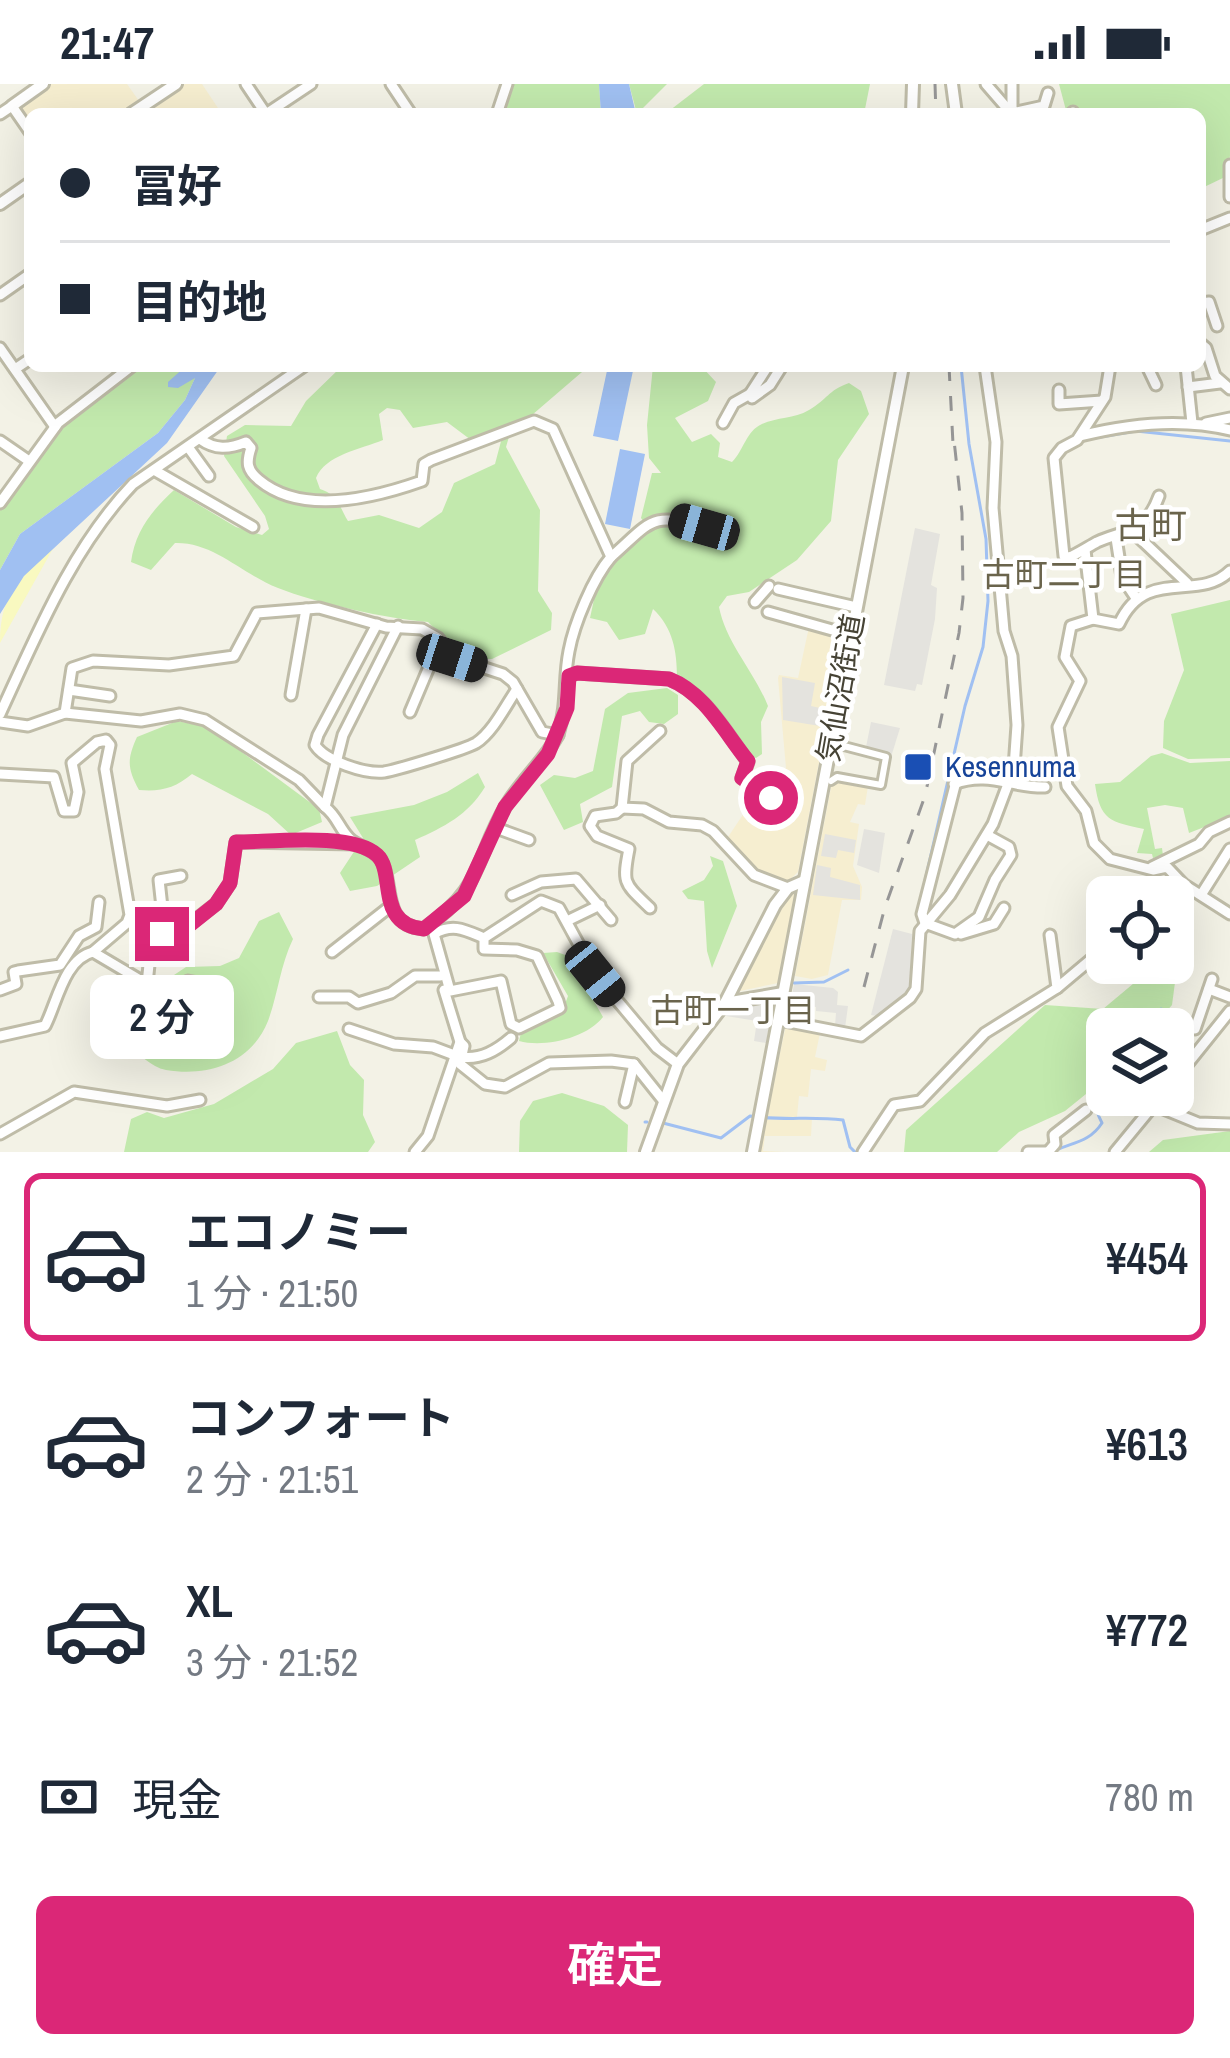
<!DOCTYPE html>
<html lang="ja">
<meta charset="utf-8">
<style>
body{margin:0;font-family:"Archivo Narrow","Noto Sans JP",sans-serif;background:#f6f6f7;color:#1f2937;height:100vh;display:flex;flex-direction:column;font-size:45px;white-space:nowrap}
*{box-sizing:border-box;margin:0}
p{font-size:39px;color:#747a83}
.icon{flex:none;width:66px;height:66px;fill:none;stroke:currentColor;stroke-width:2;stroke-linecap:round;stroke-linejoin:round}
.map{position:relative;height:1068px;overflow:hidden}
.panel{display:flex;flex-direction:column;background:#fff;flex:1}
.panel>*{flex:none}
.guide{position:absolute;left:24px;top:24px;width:1182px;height:264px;border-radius:18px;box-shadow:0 12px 48px #0002;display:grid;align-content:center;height:264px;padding:0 36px;background:#fff}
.tools{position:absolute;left:1086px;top:792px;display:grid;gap:24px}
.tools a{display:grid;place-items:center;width:108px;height:108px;border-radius:18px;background:#fff;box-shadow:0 12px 48px #0002;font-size:60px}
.end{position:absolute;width:54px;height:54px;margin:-27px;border:15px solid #db2777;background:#fff;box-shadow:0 0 0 6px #fff}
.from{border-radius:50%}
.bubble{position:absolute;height:84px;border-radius:18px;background:#fff;box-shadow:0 12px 48px #0002;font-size:39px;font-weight:600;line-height:84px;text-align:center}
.car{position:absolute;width:36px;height:72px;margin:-36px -18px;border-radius:15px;box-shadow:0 0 9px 3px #0007;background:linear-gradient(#222 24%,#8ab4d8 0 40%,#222 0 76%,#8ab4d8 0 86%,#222 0)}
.guide b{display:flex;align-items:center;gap:42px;height:114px;font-size:45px}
.guide b+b{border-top:3px solid #e0e1e3}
.guide i{width:30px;height:30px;background:#1f2937}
ul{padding:21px 0 0;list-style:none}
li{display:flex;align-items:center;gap:36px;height:168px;margin:0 24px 18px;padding:0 12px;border:6px solid transparent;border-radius:18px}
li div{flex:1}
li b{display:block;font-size:45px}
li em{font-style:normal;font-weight:600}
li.selected{border-color:#db2777}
li>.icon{width:108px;height:108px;stroke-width:1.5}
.pay{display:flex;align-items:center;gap:30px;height:132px;padding:0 36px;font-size:45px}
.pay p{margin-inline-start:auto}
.button{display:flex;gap:24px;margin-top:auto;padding:24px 36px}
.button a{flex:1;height:138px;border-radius:18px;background:#db2777;color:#fff;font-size:48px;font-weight:600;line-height:138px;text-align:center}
.status{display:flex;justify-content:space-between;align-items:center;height:84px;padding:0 60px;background:#fff;direction:ltr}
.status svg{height:33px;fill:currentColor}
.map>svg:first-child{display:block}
</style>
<div class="status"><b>21:47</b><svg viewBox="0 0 49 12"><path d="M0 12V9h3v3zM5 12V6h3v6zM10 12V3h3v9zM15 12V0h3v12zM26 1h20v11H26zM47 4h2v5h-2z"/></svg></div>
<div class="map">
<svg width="1230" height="1068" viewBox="0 0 1230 1068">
<rect width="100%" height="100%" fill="#f3f2e6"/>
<!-- commercial -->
<g fill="#f6eed0">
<polygon points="51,0 127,0 139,17 120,30 30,30 30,40 18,22"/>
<polygon points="185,0 202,0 222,30 141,30"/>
<polygon points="809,543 843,553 798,788 784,801 756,788 726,756 746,726 760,735 773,727 773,688 786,684 778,594 779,591 798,594"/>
<polygon points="839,695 868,702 865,721 858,720 850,738 859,740 853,782 862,803 861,816 842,816 828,891 812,895 795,892 832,698"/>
<polygon points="796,804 778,899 740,907 738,903 777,823"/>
<polygon points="786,941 820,949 815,973 827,976 825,987 811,985 808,1013 799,1012 797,1033 812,1034 811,1052 765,1052 763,1067 785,1068 759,1068"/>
</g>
<!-- green -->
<g fill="#c2e9ad" fill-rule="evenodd">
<polygon points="511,0 599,0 601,30 501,30"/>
<polygon points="629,0 667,0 637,30"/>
<polygon points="704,0 870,0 864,30 665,30"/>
<polygon points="1059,0 1230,0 1230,72 1225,93 1200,105 1200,30 1067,30"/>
<polygon points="141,282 186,282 179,286 192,294 196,292 185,316 158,349 20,450 0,486 0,426 7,412 62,340"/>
<path d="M342,282H589L532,331L513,339L506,363L540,426L538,507L552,529L551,546L492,575H464L428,538C388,535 316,519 278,504C242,490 214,458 175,459L151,486L131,478C135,448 151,427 174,406L236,443L262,451L269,445L265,432L224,372L227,352L245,341L291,342L306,317ZM387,324L400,326L413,344L447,338L471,356L499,344L504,346L495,380L454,399L442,428L419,444L379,431L348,437C338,421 340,412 320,405L316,394C325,371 361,365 383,356L379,330Z"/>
<path d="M653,282H701L716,298L708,317L675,334L692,358L711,350L720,359L718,373L732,378C744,366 746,347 762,340C777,333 794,335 809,326C828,315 827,307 849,299L861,307L869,330L838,376L831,437L797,476L749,508L727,512L719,523C726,559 754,587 768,622L761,638L762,670L756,674L745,669L722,633L677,594C677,567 673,544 653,525L645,550L619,556L607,538L590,534L599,492L634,461L633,457L647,442L641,434L652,389H661L649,374L647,341Z"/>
<polygon points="1230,516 1230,674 1188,675 1163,664 1164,637 1184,586 1171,530"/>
<polygon points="667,604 678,611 678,630 664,640 649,638 640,627 622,632 612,703 580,720 583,738 564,746 540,701 554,691 575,694 593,687 605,625 628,609"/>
<path d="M177,637L208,643L319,725L322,738L291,751L268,730L192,690C175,704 161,708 139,706C127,684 127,675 137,653Z"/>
<path d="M1162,669L1190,679L1230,677V733L1189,749L1183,724L1165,721L1147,724L1155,765L1162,764L1163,772L1153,774L1152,770L1137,769L1144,745C1110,738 1100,736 1095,700L1120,698L1151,672Z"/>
<path d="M478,689L485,703C468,731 444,743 415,756L420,773L377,802L350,807L340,789L363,754L350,733L414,721L447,708Z"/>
<polygon points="710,772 723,777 737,822 712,884 707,867 704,817 688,815 682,807 704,796 713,782"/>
<path d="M279,828L293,855C280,882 278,910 268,937C251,980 207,993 166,986C150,983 141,969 126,963L116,939L140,936L151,922L185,939L193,958L203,962L217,956L231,925L225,906L179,897L174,891L186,883L220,882L239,874L259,837Z"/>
<path d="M557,868L568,872L603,933C587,954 544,964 519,957L521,949C541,940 561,934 568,912L543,869Z"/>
<polygon points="1173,872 1178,876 1172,921 1151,945 1107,945 1107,993 1065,1027 1019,1048 997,1068 904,1068 906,1046 1045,921 1103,925 1158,879 1173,879"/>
<polygon points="337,947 350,981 364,996 363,1031 375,1058 368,1068 124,1068 131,1035 147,1028 164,1034 214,1020 273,985 296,959"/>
<polygon points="562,1009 604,1022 628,1041 627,1068 519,1068 520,1037 533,1017"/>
<polygon points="1230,1047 1230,1068 1149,1068 1163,1056"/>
</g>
<!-- sand -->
<path fill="#f9f9c0" d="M55,461L0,559C0,507 21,495 55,461Z"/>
<!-- parking -->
<g fill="#e4e3de">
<polygon points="915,444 940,450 931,501 937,504 935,535 922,601 917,600 915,607 884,601"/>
<polygon points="782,593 815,599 811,622 829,626 826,643 783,636"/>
<polygon points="871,638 900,644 891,673 865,668"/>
<polygon points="864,745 885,749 879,789 857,781"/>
<polygon points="825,750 856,756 854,769 838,766 836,774 821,772"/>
<polygon points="817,781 831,784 830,793 860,801 860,816 813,811"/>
<polygon points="893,845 912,850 910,903 902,914 877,932 871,931"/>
<polygon points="794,900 833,904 838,908 837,921 848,922 845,944 835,942 836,929 816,927 816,923 796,921 794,934 788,934"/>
<polygon points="754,920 772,924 766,959 754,957 757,937 726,932 725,928 734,923"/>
</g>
<!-- water -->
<g fill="#a0c0f2">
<polygon points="599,0 629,0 636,30 601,30"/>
<polygon points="186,282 221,282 167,359 24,492 0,530 0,486 20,450 158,349 185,316 195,294 178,304 168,303 168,298"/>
<polygon points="608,282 634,282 618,357 593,352"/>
<polygon points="620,365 645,370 630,445 605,440"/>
</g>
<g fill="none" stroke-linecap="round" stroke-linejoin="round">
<!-- stream -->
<g stroke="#a0c0f2" stroke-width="3">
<polyline points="1089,355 1136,347 1230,357"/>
<polyline points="922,810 965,622 983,563 988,517 986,455 969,360 961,282"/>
<polyline points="794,899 824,898 848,886"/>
<polyline points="1144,945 1161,925"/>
<polyline points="645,1038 647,1038"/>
<path d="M663,1039L721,1054L750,1032C781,1037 812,1032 843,1036L850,1063L855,1068"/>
<path d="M1052,1068C1072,1058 1089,1059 1102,1039C1092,1021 1093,1002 1107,987"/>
</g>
<!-- pedestrian casing -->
<g stroke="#bfbca8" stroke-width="12">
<polyline id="pedestrian" points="831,697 837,693 881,701 886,673 840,661"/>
</g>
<!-- minor casing -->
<g stroke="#bfbca8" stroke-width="15">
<g id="minor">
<polyline points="246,0 266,30"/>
<polyline points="391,0 411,30"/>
<polyline points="986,0 1012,30"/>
<polyline points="1012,0 1012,29 1044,22 1048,9"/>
<polyline points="0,30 12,22 30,48"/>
<polyline points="266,30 311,0"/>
<polyline points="497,30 507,0"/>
<polyline points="1071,30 1073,28"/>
<polyline points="1230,81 1230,113"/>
<polyline points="1200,146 1230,134"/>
<polyline points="0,211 30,190"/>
<polyline points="1200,219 1209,218 1217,242"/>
<polyline points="1200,259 1206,264 1215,292 1230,305"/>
<polyline points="0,264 55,343"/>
<polyline points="768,282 750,310 752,314 770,301 782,282"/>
<path d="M1110,282L1105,313L1077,356L1062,364L1054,374L1064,472L1070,473C1079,469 1088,463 1097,458C1126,445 1145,450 1159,412"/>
<polyline points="1147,282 1156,301"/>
<polyline points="1186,282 1192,339"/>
<polyline points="15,285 30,275"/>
<polyline points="1188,303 1220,299"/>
<polyline points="1059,306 1059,320 1102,317"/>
<polyline points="723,339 734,319 750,310"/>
<polyline points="1206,339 1230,334"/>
<path d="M1080,352C1128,340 1181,334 1230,346"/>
<polyline points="0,357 29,377"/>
<polyline points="188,363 209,392"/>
<polyline points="154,386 253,443"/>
<polyline points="0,419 58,339 132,282"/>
<polyline points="1131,446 1187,499"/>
<polyline points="1116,454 1122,493 1136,514"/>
<polyline points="1085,466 1093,535 1071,542 1065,573 1080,597 1058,643 1067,702 1086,727 1094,759 1110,775 1153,786 1167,783 1183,800 1230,830"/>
<path d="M611,473C652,437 650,427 707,444L718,437"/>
<polyline points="778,505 856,523"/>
<polyline points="755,518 769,502"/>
<polyline points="768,528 850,551"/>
<path d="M1093,535L1119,540C1146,481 1198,519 1230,487"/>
<path d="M377,540L318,651L315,661C325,677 365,690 384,688C397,686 466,665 476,659C493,648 506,621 517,605"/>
<path d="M398,542L343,651L325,723C337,732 339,744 349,754C358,763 374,765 381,776C395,799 380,841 423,845C485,804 474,774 507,720C522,695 544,677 558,651"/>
<path d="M569,592L577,589L669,595C705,609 726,648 748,678L742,694L771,714"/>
<polyline points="69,606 110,612"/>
<polyline points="291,611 306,525"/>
<polyline points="410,628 440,557"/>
<polyline points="65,629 141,637 180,630 205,636 299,696 325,723"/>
<path d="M0,630C37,550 72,464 133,400L304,282"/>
<path d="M0,638L28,642L65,629L72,584L93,577L169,581L234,572L257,529L319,524L386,543L422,545L438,554L451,573L503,590L513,598L542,648L558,651C568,618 563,597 569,567C574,540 593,494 611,473L553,345L534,337L431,376L424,380L422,397C374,414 302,432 259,396C247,386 246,379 251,364L246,358C229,365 215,366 200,355"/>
<polyline points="660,647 627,677 622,724 644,725 669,738 702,741 713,747 754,791 788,804"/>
<polyline points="960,682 922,830 925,839 955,850 979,833 995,796 1011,771 1009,763 987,751"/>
<polyline points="0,690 54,693 64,727 74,727 78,708 72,679 97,658 106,656 110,661 105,685 130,831 127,839 93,868"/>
<path d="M954,700C988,687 1012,704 1045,703"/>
<path d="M622,724L616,729L595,732L590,742L597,752L629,765C622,800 624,799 650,824"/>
<polyline points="496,744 529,756"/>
<polyline points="1152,783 1199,760 1209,748 1230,738"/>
<polyline points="512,811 541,798 576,795 611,836"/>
<polyline points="1201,811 1230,765"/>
<polyline points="1167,813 1183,800"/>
<polyline points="569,836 600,821"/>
<polyline points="961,850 994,840 1004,824"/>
<path d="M484,854V865L517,866L537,872L558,917L560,924L519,944L511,940L501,897L450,907L434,850C453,839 465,846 484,854L541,817L559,824L595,890L657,964L678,980"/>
<polyline points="166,860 159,796 181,792"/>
<polyline points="332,868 392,821"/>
<polyline points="1057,904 1107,862"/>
<polyline points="1209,905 1230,913"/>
<polyline points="0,906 16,900 14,888 18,887 60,881 79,852 96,843 99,818"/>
<polyline points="319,913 349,913 358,919 391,909 415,892 440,892"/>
<polyline points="223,926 198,899 188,897 166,914 147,900 150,871 216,820 230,799 236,758 356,760"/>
<polyline points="779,936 861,952 910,914 916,905 920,847 950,811 993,740 1014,684 1017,641 1012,572 1004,547 993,424 996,358 985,282"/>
<polyline points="349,945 394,960 433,963 457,972"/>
<polyline points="1195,945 1212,895"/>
<path d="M0,952L45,942C57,919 64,875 93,868L147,900"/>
<polyline points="460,958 464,962 460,980 485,1000 505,1003 549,979 611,977 634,980 662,1015"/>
<path d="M461,973C481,976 497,966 511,954"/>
<polyline points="1173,998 1230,927"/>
<polyline points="625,1018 634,980"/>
<polyline points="1154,1021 1198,1039 1230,1040"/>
<polyline points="0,1050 74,1008 167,1022 200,1016"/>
<polyline points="1049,1067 1055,1060 1054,1051 1086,1026"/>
<polyline points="415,1068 428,1052 460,958 444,906"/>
<polyline points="863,1068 894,1021 920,1017 985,949 1057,904 1050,851"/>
<polyline points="1028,1068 1049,1068"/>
<polyline points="1115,1068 1162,1011"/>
</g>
</g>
<!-- tertiary casing -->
<g stroke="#bfbca8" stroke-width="16">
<g id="tertiary">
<polyline points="952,0 956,30"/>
<polyline points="12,22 43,0"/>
<polyline points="131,30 176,0"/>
<polyline points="912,30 913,0"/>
<polyline points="0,120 30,99"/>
<polyline points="725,919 775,821 788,804 804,797"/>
<polyline points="646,1068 678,980 725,919 783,909"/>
<polyline points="753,1068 903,282"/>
</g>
</g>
<!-- pedestrian -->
<use href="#pedestrian" stroke="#fff" stroke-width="6"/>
<!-- minor -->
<use href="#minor" stroke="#fff" stroke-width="9"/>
<!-- tertiary -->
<use href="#tertiary" stroke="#fff" stroke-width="10"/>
<!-- rail -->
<g stroke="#969696" stroke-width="3" stroke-dasharray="15 15" stroke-linecap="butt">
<polyline points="935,0 936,30"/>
<polyline points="949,282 953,360"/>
<polyline points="864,903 885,823 925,712 959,549 963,514 962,429 953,347"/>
</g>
</g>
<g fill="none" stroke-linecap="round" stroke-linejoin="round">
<!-- route -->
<path stroke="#db2777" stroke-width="15" d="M162,850L166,860L216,820L230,799L236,758C270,758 352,748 377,771C396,788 375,841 424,845L464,812L505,723L548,670L567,624L569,592L577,589L669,595C705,609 725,649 748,677L742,694L771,714"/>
</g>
<!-- markers -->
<rect fill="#1a4fb4" stroke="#fff" stroke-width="4.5" x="903" y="668" width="30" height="30" rx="6"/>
<g text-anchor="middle" stroke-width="9" stroke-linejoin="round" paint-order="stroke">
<!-- street labels -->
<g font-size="30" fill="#464335" stroke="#fff">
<text transform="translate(841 604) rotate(-80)" y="10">気仙沼街道</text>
</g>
<!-- transit labels -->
<g font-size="30" fill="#164399" stroke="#fff" text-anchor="start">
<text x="945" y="693">Kesennuma</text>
</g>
<!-- neighbourhood labels -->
<g font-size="33" fill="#6a644c" stroke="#fff">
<text x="1064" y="502">古町二丁目</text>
<text x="733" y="938">古町一丁目</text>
</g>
<!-- quarter labels -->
<g font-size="36" fill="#6a644c" stroke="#fff">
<text x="1151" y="454">古町</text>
</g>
</g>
</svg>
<div class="tools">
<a><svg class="icon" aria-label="locate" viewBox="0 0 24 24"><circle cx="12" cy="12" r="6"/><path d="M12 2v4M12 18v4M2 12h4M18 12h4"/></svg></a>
<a><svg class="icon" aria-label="layers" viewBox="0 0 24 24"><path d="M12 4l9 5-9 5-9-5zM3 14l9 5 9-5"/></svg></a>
</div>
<i class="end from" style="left:771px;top:714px"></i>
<i class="end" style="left:162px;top:850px"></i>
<div class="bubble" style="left:90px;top:891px;width:144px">2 分</div>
<i class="car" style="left:704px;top:443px;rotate:286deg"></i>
<i class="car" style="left:452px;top:574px;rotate:108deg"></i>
<i class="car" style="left:595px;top:890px;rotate:141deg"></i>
<div class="guide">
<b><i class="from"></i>冨好</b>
<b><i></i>目的地</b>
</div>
</div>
<section class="panel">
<ul>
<li class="selected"><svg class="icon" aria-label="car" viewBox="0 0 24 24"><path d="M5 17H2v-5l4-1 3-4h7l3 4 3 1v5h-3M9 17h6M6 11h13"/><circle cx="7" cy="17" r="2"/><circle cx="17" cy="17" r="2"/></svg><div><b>エコノミー</b><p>1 分 · 21:50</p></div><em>¥454</em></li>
<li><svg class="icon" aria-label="car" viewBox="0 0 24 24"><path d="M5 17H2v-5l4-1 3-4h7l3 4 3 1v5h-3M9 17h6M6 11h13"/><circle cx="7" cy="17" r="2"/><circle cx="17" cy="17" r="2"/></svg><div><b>コンフォート</b><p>2 分 · 21:51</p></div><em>¥613</em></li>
<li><svg class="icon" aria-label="car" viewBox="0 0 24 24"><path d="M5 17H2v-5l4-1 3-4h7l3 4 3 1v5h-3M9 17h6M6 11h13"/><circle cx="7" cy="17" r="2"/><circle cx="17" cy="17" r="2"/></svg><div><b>XL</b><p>3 分 · 21:52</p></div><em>¥772</em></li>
</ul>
<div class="pay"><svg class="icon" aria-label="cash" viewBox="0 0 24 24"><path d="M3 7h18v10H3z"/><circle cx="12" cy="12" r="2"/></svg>現金<p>780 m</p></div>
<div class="button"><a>確定</a></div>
</section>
